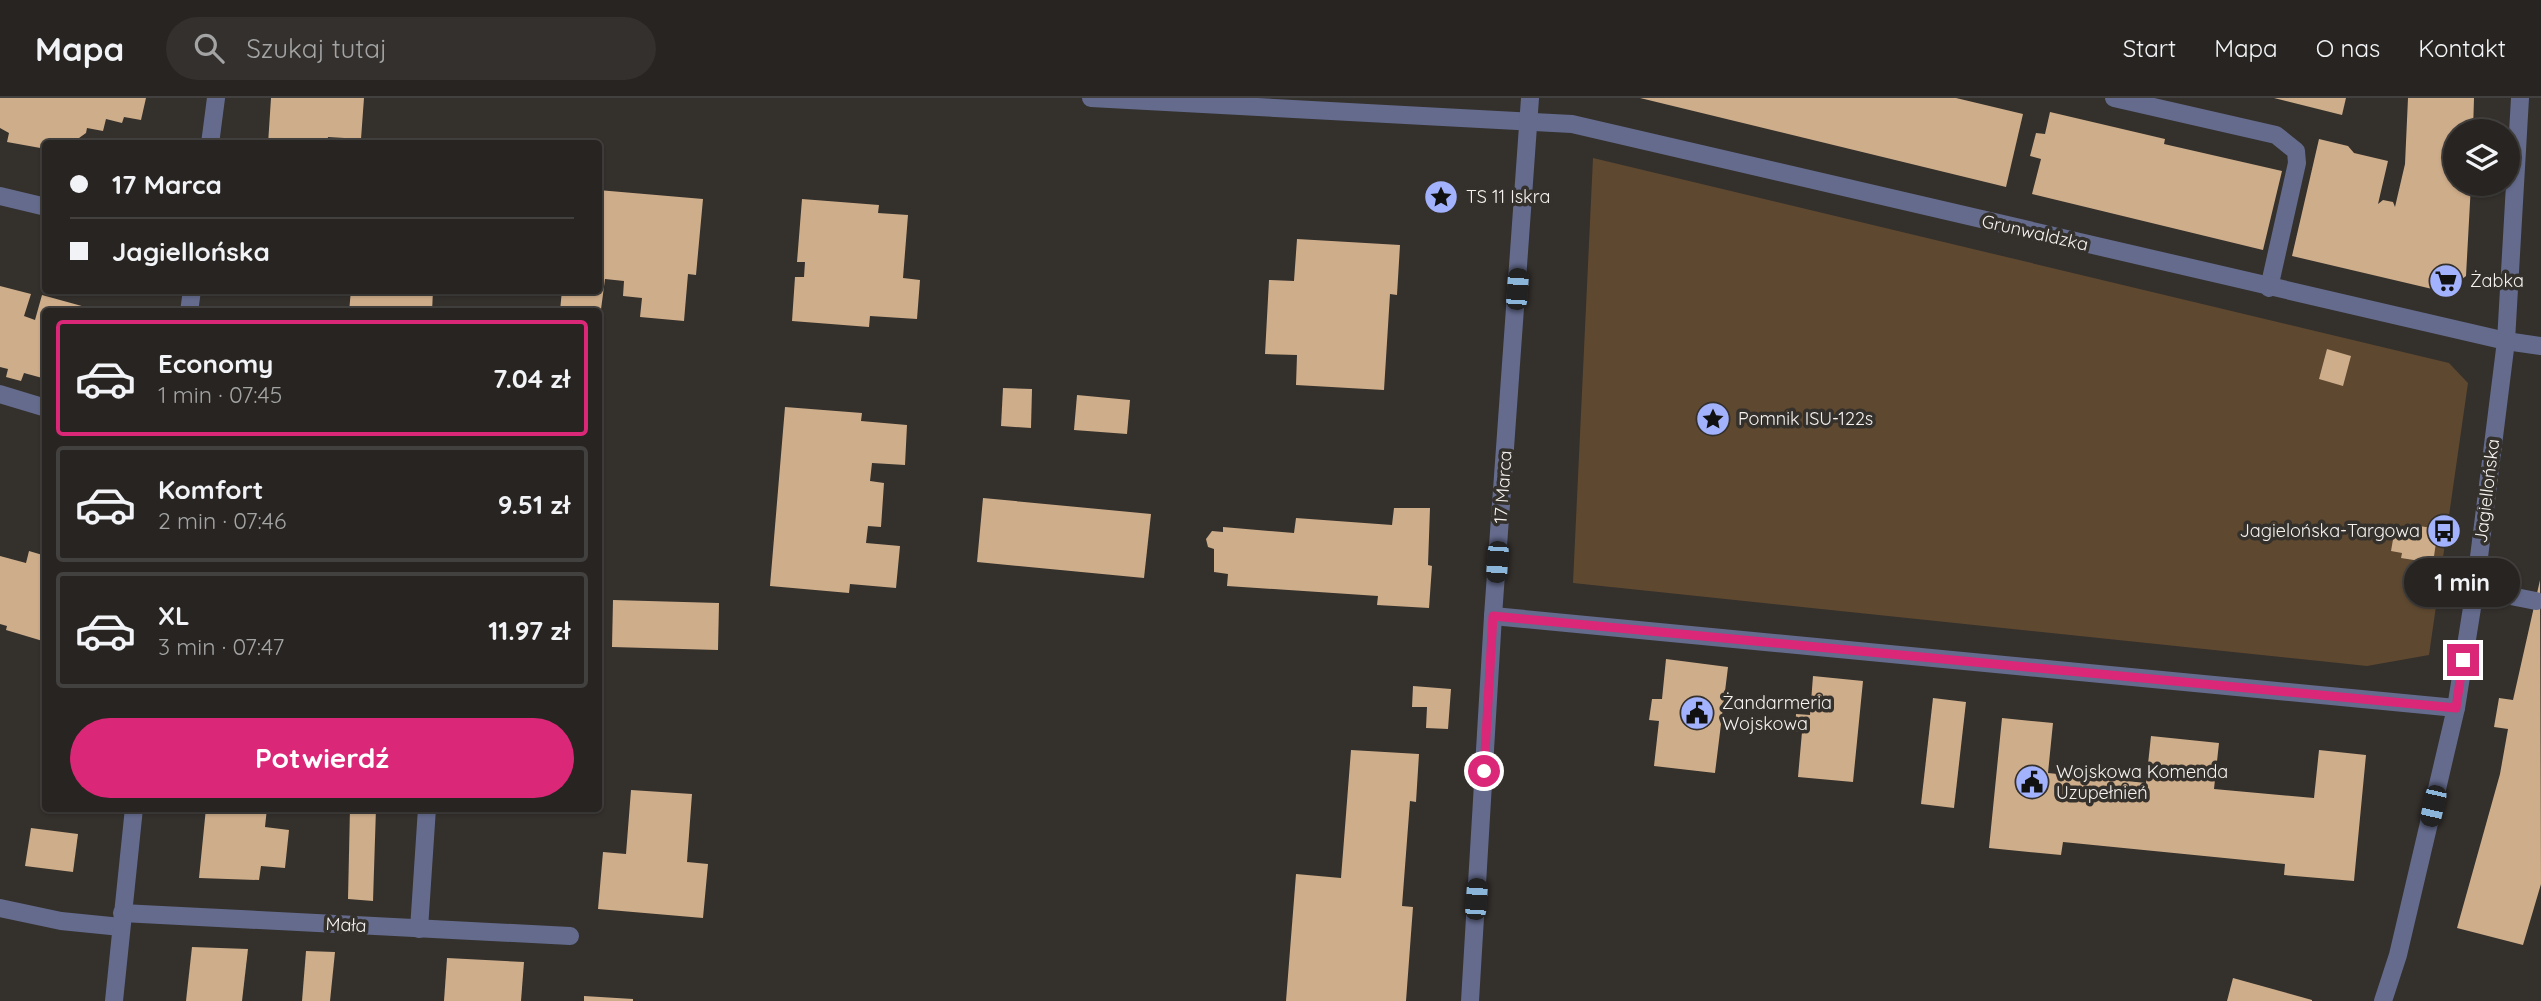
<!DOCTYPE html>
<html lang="pl">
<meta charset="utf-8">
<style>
body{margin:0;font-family:Quicksand,sans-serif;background:#33302e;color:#f1f3f6;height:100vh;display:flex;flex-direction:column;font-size:26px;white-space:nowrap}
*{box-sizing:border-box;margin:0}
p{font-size:23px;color:#a4a4a5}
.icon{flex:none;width:38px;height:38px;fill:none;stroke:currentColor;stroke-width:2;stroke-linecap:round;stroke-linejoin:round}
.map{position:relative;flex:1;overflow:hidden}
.panel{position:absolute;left:42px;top:210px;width:560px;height:504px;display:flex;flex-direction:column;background:#272421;border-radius:7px;box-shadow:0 2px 5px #0004,0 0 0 2px #43413f}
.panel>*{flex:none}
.banner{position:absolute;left:42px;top:42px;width:560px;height:154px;border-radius:7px;box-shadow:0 2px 5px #0004,0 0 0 2px #43413f;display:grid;align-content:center;height:154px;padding:0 28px;background:#272421}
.fabs{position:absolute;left:2443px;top:21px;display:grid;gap:14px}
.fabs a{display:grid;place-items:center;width:77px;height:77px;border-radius:50%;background:#272421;box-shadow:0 2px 5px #0004,0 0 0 2px #43413f;font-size:35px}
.end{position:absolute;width:32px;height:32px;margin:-16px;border:9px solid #db2777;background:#fff;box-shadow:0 0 0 4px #fff}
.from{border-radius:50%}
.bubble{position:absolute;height:49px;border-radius:24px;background:#272421;box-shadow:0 2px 5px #0004,0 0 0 2px #43413f;font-size:23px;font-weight:800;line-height:49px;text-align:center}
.car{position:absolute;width:21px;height:42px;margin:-21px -10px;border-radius:9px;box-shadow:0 0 5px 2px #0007;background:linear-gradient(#222 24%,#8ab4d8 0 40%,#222 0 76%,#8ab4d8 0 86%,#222 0)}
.banner b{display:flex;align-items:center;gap:24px;height:66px;font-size:26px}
.banner b+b{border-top:2px solid #43413f}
.banner i{width:18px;height:18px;background:#f1f3f6}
ul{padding:12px 0 0;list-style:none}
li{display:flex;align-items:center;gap:21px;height:116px;margin:0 14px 10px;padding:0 14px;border:4px solid #43413f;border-radius:7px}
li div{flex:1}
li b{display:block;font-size:26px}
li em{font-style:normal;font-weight:800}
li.on{border-color:#db2777}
li>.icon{width:63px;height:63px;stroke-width:1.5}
.button{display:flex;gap:14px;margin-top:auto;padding:14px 28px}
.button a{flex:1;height:80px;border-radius:42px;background:#db2777;color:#fff;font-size:28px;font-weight:800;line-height:80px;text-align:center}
header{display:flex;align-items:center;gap:42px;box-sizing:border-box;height:98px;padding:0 35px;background:#272421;border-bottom:2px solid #43413f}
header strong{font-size:33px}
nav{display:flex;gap:38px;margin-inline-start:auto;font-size:24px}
.search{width:490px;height:63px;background:#33302e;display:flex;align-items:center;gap:18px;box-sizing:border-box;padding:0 24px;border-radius:38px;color:#a4a4a5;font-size:26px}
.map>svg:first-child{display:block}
</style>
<header>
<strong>Mapa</strong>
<div class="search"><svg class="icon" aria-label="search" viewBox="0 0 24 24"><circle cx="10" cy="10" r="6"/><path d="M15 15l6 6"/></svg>Szukaj tutaj</div>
<nav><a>Start</a><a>Mapa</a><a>O nas</a><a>Kontakt</a></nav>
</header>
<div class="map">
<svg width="2541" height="903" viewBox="0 0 2541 903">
<rect width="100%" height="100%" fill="#34302c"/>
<!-- green -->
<polygon fill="#5e4830" points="1593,60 2449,265 2468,285 2429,557 2367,568 1573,485"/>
<!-- building -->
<g fill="#cead8a">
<polygon points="0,0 146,0 141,22 124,19 122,25 106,21 103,33 87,30 86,35 72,45 46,46 46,51 7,44 9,35 0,30"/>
<polygon points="271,0 364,0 361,41 328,39 327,46 268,46"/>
<polygon points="1640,0 1956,0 2023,16 2006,89"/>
<polygon points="2274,0 2346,0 2342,17"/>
<polygon points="2408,0 2474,0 2473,33 2455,33 2455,86 2471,86 2466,178 2445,194 2292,158 2319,41 2348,48 2354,55 2388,63 2378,106 2383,102 2393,104 2395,109 2405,66"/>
<polygon points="2050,14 2165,41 2164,46 2282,73 2263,152 2032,96 2041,61 2030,58 2036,35 2045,36"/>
<polygon points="598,92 703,101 696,177 688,176 684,223 640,219 642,200 623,198 624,183 605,181 600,219 598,214 560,213 562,192 598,192"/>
<polygon points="802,101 879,107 878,115 908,117 903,180 920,182 917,221 870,218 869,229 792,223 795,179 804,179 805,164 797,164"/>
<polygon points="1297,141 1400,147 1397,197 1390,196 1384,292 1296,287 1297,257 1265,256 1269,182 1294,183"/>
<polygon points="0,188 31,196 24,218 35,222 42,197 89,210 88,214 46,214 46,281 24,275 21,283 6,279 8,271 0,269"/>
<polygon points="351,192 433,192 432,214 349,214"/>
<polygon points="2327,251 2351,258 2343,288 2319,281"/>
<polygon points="1003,290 1032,291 1031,330 1001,328"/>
<polygon points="1077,297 1130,302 1127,336 1074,332"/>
<polygon points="785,309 862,315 861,323 907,327 905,367 872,365 870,383 884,385 881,429 868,428 866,445 900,448 896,490 850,486 849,495 770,488"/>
<polygon points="983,400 1151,416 1144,480 977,464"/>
<polygon points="1394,410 1430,410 1428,467 1432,468 1429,510 1377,507 1378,498 1227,488 1228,476 1214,474 1214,451 1208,449 1206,441 1212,433 1223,434 1223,429 1294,435 1296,420 1392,427"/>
<polygon points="2407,426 2438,431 2433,465 2401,460 2402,455 2391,453 2395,430 2406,431"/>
<polygon points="29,453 46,458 46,544 6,532 7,528 0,526 0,458 26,465"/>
<polygon points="2540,482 2541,786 2523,847 2457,830 2500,676 2508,631 2494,629 2499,600 2513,602"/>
<polygon points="613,502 719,505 718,552 612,549"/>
<polygon points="1666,561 1728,569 1715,675 1654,668 1659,623 1649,622 1652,601 1662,601"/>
<polygon points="1813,578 1863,583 1853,684 1798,679 1802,634 1795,633 1796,616 1810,617"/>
<polygon points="1413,588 1451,591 1448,631 1426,630 1427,609 1412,609"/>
<polygon points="1933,600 1966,604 1954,710 1921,706"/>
<polygon points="2002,620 2053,625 2048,675 2146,685 2151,638 2219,645 2214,691 2314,700 2319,652 2366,657 2354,783 2284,777 2285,766 2063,744 2061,757 1989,750"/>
<polygon points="1351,652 1419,656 1416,704 1410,703 1402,808 1413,809 1406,903 1286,903 1296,776 1341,780"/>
<polygon points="631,692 692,696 687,764 708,766 703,820 598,811 603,754 626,756"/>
<polygon points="206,710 267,710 265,729 289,732 285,770 261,768 259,782 199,780"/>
<polygon points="350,710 376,710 373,803 348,801"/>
<polygon points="31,730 78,736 73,774 25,768"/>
<polygon points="192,849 248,851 242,903 186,903"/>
<polygon points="306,853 335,854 330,903 302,903"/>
<polygon points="447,860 524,864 521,903 444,903"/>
<polygon points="2233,880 2312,902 2312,903 2227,903"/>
<polygon points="584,898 633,901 633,903 584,903"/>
</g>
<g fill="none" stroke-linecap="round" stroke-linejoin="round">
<!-- service -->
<g stroke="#646b8d" stroke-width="18">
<polyline points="2114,0 2276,37 2296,53 2297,65 2269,190"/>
<polyline points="0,98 46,109"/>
<polyline points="0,296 46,310"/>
<polyline points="2475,491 2536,503"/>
<polyline points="0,810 61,823 121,829"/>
<polyline points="419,831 427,710"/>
</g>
<!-- minor -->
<g stroke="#646b8d" stroke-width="18">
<polyline points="1091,0 1572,26 2506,243 2541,248"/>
<polyline points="210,46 216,0"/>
<polyline points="189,214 192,192"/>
<polyline points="1493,518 2456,610"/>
<polyline points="122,815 570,838"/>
<polyline points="114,903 134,710"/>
<polyline points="1470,903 1493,518 1530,0"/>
<polyline points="2383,903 2398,857 2456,610 2475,491 2506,243 2520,0"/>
</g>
</g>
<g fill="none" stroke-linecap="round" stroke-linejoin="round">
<!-- route -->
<polyline stroke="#db2777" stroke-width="9" points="1484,673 1493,518 2456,610 2463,562"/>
</g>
<!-- icons -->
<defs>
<g id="sight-disc" transform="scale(1.75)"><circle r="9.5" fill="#a3b2fd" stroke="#34302c"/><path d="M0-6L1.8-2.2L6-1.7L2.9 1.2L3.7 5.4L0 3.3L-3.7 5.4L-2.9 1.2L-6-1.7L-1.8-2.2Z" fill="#111"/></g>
<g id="supermarket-disc" transform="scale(1.75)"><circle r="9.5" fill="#a3b2fd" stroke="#34302c"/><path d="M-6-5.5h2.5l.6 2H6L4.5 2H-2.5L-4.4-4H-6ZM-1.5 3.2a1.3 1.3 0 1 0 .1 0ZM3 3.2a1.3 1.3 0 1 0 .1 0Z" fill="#111"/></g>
<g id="bus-disc" transform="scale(1.75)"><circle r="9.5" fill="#a3b2fd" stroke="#34302c"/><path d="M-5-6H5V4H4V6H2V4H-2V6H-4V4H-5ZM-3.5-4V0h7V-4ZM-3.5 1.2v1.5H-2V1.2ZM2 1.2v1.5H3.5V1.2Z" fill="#111"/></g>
<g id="civic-disc" transform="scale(1.75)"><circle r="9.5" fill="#a3b2fd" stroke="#34302c"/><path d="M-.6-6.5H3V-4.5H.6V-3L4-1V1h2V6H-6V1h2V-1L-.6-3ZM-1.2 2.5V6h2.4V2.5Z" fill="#111"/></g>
</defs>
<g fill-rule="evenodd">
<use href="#sight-disc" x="1441" y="99"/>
<use href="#supermarket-disc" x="2446" y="183"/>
<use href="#sight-disc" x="1713" y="321"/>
<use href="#bus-disc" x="2444" y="433"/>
<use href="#civic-disc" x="1697" y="615"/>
<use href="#civic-disc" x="2032" y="684"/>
</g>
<g text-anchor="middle" stroke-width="7" stroke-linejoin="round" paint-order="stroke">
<!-- poi labels -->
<g font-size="18" fill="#f5f2f0" stroke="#34302c" text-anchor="start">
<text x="1466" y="105">TS 11 Iskra</text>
<text x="2470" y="189">Żabka</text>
<text x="1738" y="327">Pomnik ISU-122s</text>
<text x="2420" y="439" text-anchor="end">Jagielońska-Targowa</text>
<text x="1722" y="611">Żandarmeria<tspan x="1722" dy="21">Wojskowa</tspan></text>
<text x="2056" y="680">Wojskowa Komenda<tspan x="2056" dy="21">Uzupełnień</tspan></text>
</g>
<!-- street labels -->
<g font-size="18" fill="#f5f2f0" stroke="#34302c">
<text transform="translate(2035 135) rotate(13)" y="6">Grunwaldzka</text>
<text transform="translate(1503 389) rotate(-86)" y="6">17 Marca</text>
<text transform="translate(2487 393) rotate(-83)" y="6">Jagiellońska</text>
<text transform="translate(346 827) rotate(3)" y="6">Mała</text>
</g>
</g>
</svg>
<div class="fabs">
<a><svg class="icon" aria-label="layers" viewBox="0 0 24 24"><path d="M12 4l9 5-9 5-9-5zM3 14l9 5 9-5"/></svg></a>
</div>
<i class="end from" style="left:1484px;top:673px"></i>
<i class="end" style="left:2463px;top:562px"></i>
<div class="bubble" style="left:2404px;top:460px;width:116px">1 min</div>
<i class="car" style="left:1517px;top:191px;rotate:4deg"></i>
<i class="car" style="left:1497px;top:464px;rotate:184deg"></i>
<i class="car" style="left:2433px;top:708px;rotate:193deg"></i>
<i class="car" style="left:1476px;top:801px;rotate:4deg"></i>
<div class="banner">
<b><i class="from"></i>17 Marca</b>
<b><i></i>Jagiellońska</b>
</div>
<section class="panel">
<ul>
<li class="on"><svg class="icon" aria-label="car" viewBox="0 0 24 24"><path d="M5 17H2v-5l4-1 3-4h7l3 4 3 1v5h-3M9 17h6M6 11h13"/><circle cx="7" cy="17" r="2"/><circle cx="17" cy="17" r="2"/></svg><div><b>Economy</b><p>1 min · 07:45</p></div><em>7.04 zł</em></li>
<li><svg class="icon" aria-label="car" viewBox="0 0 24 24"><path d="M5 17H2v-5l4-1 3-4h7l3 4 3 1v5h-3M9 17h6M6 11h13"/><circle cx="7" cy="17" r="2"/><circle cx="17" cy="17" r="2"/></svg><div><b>Komfort</b><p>2 min · 07:46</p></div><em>9.51 zł</em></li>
<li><svg class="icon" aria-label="car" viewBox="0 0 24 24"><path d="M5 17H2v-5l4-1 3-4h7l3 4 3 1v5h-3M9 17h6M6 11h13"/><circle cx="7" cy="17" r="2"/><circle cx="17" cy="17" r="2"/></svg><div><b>XL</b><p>3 min · 07:47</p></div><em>11.97 zł</em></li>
</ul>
<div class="button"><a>Potwierdź</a></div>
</section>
</div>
